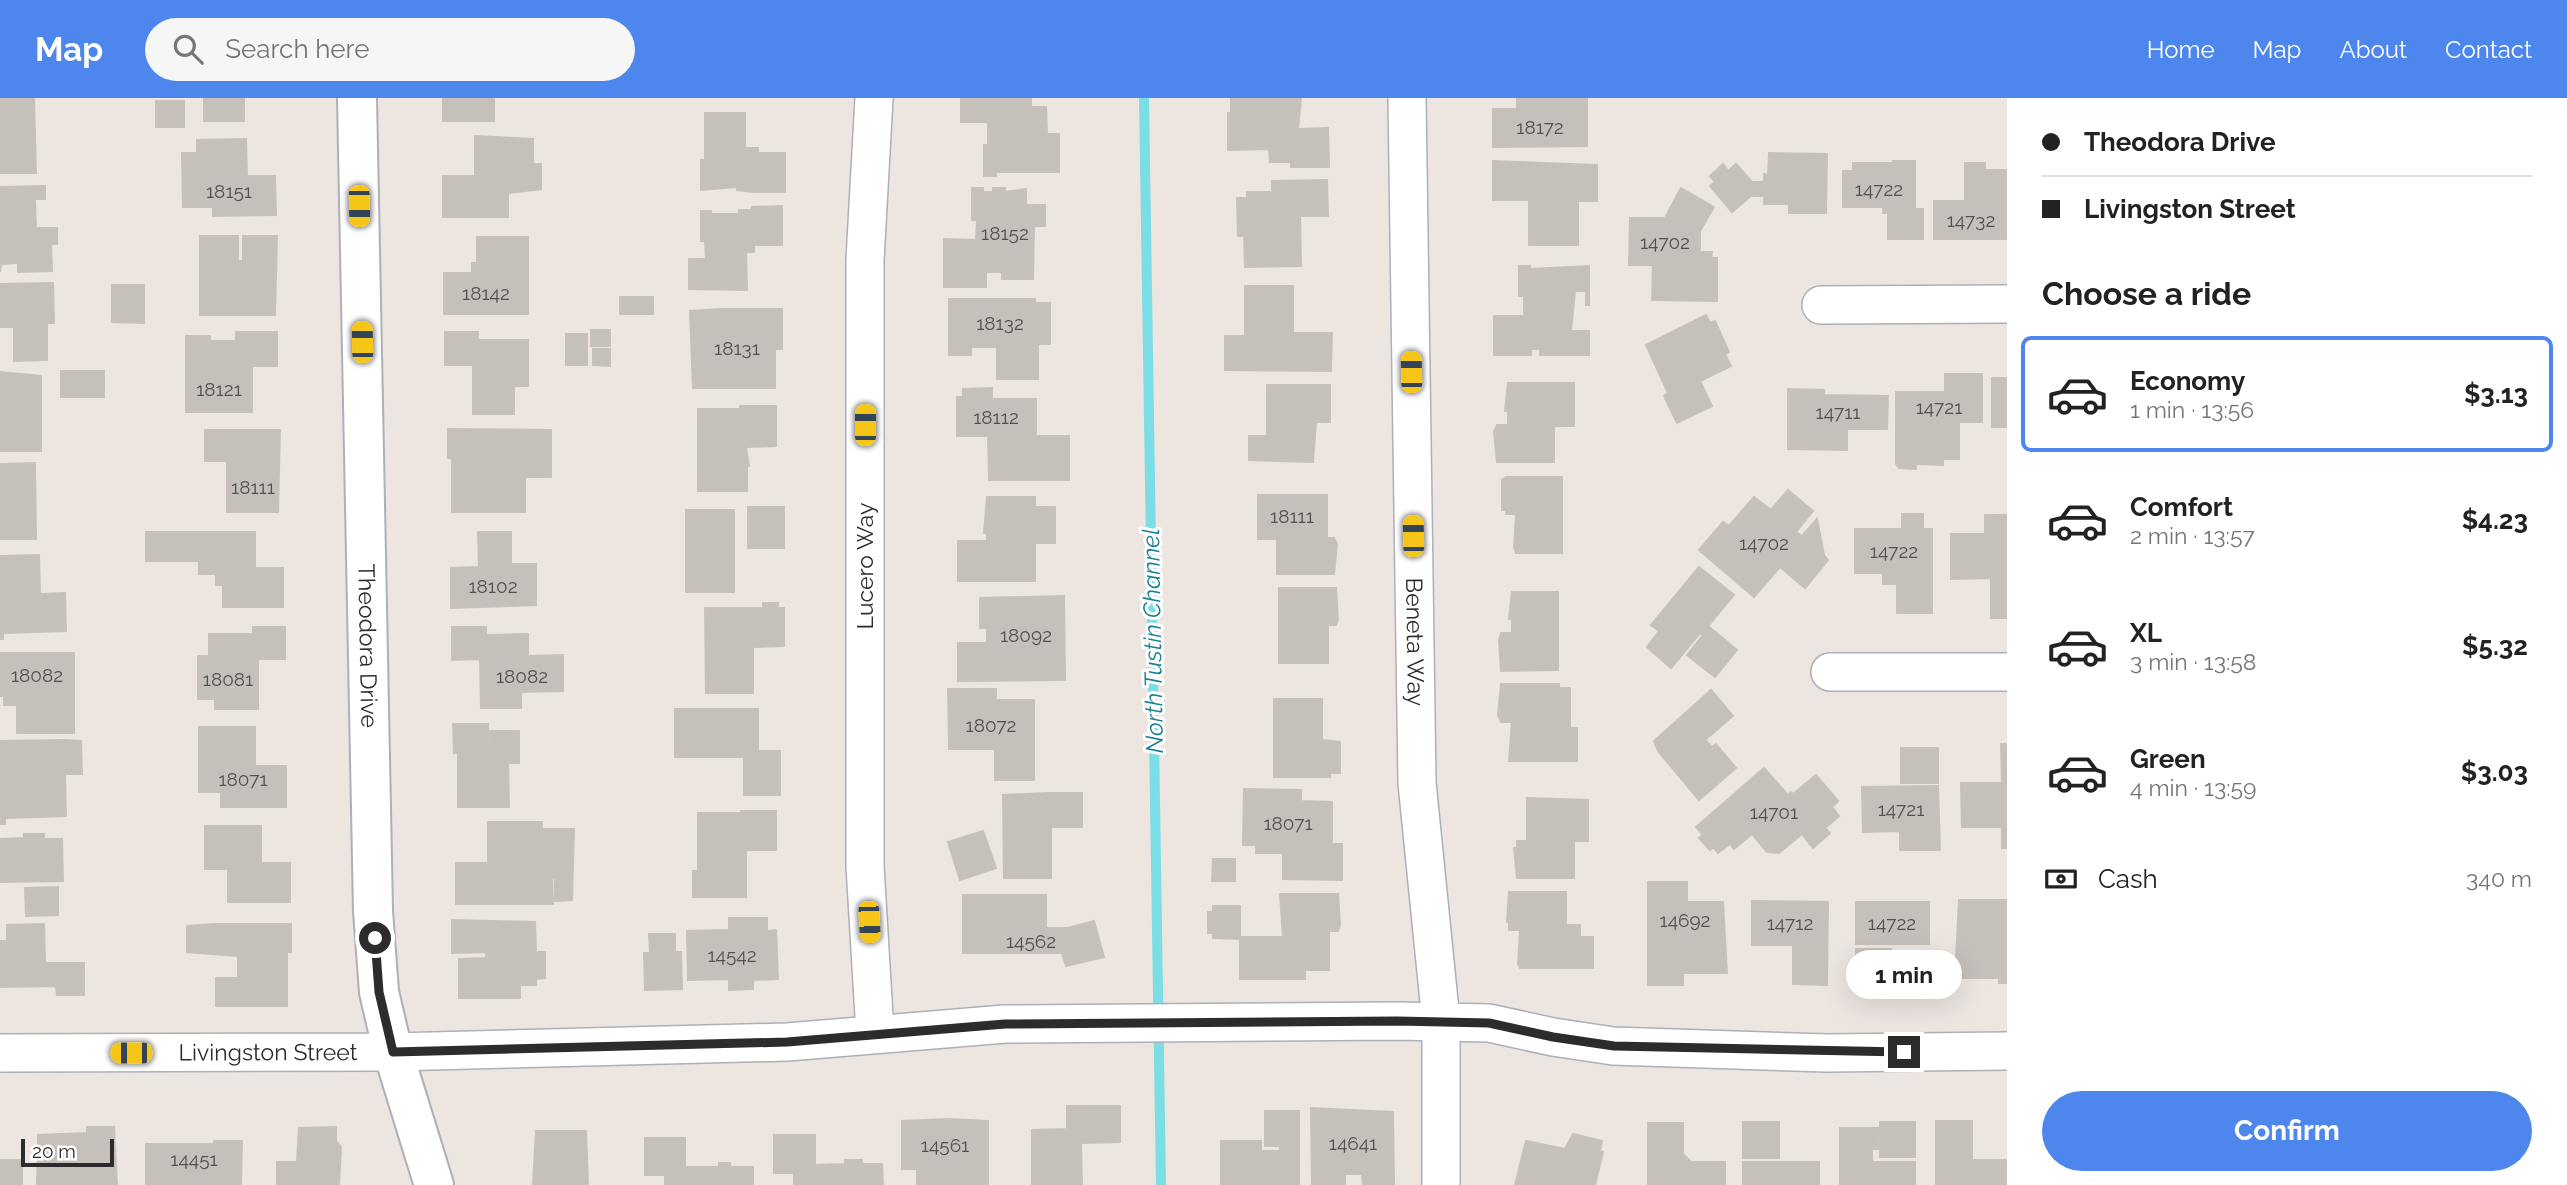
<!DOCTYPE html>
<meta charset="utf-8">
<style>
body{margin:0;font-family:Raleway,sans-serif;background:#f6f6f6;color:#222;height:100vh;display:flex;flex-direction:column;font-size:26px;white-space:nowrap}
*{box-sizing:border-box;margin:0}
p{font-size:23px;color:#767676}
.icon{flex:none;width:38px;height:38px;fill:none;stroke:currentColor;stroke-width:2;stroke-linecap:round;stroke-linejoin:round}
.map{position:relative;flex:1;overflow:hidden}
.drawer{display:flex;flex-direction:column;background:#fff;width:560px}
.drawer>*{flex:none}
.banner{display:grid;align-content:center;height:154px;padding:0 35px;background:#fff}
.scale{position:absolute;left:21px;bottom:18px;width:93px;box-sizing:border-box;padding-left:7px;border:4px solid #2c2c2c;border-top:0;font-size:19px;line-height:24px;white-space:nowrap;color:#2c2c2c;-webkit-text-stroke:5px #fff;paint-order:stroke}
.end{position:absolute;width:32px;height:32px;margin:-16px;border:9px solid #2c2c2c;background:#fff;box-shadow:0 0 0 4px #fff}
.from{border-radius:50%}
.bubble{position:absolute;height:49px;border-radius:24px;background:#fff;box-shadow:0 7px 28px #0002;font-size:23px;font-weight:700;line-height:49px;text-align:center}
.car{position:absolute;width:21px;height:42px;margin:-21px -10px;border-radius:9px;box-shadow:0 0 5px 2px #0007;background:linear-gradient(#f5c518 24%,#345 0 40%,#f5c518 0 76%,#345 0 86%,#f5c518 0)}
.banner b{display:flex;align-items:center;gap:24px;height:66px;font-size:26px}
.banner b+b{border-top:2px solid #e0e0e0}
.banner i{width:18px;height:18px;background:#222}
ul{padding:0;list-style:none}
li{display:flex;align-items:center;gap:21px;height:116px;margin:0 14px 10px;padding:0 21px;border:4px solid transparent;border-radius:10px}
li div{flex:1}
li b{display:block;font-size:26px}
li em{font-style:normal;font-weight:700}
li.active{border-color:#4d87ed}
li>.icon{width:63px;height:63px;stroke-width:1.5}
h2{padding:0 35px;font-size:32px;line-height:84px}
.pay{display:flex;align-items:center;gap:18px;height:77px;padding:0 35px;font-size:26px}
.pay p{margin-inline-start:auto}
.button{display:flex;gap:14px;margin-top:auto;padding:14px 35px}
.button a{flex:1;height:80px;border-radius:42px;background:#4d87ed;color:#fff;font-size:28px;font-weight:700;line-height:80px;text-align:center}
header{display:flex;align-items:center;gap:42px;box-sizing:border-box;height:98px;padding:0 35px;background:#4d87ed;color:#fff}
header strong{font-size:33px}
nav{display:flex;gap:38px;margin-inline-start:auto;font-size:24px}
.search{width:490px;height:63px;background:#f6f6f6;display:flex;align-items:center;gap:18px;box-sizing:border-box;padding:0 24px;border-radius:38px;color:#767676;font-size:26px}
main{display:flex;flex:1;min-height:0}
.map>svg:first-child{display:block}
</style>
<header>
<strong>Map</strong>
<div class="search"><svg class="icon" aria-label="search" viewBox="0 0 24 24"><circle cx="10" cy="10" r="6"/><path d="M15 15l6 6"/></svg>Search here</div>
<nav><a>Home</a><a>Map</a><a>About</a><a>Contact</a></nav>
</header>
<main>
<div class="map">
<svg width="2007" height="1087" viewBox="0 0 2007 1087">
<rect width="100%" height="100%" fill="#ede5e0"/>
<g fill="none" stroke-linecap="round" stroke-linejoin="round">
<!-- stream -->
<polyline stroke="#7bdde6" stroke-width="10" points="1144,0 1161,1087"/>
</g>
<!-- building -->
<g fill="#c6c0bb" stroke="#c8c0b9" stroke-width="2">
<polygon points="0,0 34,0 36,75 0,75"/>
<rect x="204" y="0" width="40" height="23"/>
<rect x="443" y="0" width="51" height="23"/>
<polygon points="961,0 1031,0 1031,9 1046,9 1047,36 1059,36 1059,74 996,74 996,78 984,78 984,47 988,47 988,24 961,24"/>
<polygon points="1231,0 1301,0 1298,31 1328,30 1329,69 1291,69 1291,64 1270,64 1269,51 1228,52 1228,15 1231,15"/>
<polygon points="1517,0 1587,0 1587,48 1493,49 1493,11 1517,11"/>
<rect x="156" y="3" width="28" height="26"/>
<polygon points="705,15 745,15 745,50 758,50 758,55 785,55 785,94 753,94 737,92 737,89 701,92 701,62 705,62"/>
<polygon points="475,38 533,41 533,66 541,66 541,91 508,95 508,119 443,119 443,78 475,78"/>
<polygon points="246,41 247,78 275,78 276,117 213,118 213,109 183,109 182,55 197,55 197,42"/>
<polygon points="1769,55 1827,56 1826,115 1789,115 1789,106 1764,106 1764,98 1751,98 1732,114 1710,88 1715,84 1710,78 1723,66 1728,73 1736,66 1752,84 1764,84 1764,76 1768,77"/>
<polygon points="1493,63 1597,67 1597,103 1578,103 1578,147 1529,147 1529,102 1493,102"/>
<polygon points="1893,63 1915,63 1915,111 1923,111 1923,141 1888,141 1888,115 1883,115 1883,109 1843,109 1843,73 1853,73 1853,65 1893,65"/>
<polygon points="1965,65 1985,65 1985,72 2007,72 2007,141 1934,141 1934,103 1965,103"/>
<polygon points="1327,82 1328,118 1300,118 1301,168 1245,169 1244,138 1238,138 1237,100 1247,100 1247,94 1272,94 1272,83"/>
<polygon points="45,88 45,101 35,101 36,130 57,130 57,146 51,146 52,173 18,174 18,165 1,166 0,174 0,89"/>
<polygon points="972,90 983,90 983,94 993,94 993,90 1005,90 1005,94 1026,91 1026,107 1045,107 1045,128 1034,128 1033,181 1002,181 1002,174 986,174 986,189 944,189 944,141 976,142 977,122 972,122"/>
<polygon points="1681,90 1714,109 1700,133 1700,154 1712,154 1711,160 1717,160 1717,203 1652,202 1653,167 1629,167 1630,120 1665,120"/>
<polygon points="782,108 782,147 754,147 754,154 746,154 747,192 689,191 689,161 706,161 705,143 701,143 701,113 711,113 711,116 739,116 739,112 752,112 752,109"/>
<polygon points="200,138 238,138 238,163 243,163 243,138 277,138 275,217 200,217"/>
<polygon points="477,139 528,139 528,216 444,216 444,175 472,175 472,165 477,165"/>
<polygon points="1519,168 1530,168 1530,171 1589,168 1589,207 1586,207 1586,193 1575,193 1571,233 1589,233 1589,257 1540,257 1540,251 1531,251 1531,257 1494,257 1494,218 1524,218 1524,198 1519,198"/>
<polygon points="53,185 54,225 47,225 47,262 14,263 14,229 0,229 0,186"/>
<polygon points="112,187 144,187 144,225 112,224"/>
<polygon points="1245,188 1293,188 1293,235 1332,235 1331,273 1225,272 1225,238 1245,238"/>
<rect x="620" y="199" width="33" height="17"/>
<polygon points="949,201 1035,201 1035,205 1050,205 1050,246 1038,246 1038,281 997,281 997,249 971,249 971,257 949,257"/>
<polygon points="722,211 782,211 782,251 775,251 775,290 693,290 690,213"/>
<polygon points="1706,217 1710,225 1715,223 1729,254 1725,256 1731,268 1700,283 1712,308 1677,325 1664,298 1668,295 1646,247"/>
<rect x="591" y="232" width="19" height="16"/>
<polygon points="236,234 277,234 277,268 252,268 252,314 186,314 186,238 210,238 210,243 236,243"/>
<polygon points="445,234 478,234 478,242 528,242 528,288 514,288 514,316 473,316 473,267 445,267"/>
<rect x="566" y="236" width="21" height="31"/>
<polygon points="593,251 610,251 610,268 593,267"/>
<rect x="61" y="273" width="43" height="26"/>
<polygon points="0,274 41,278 41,353 0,353"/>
<polygon points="1945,276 1982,276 1982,324 1959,324 1959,361 1943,361 1943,367 1916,366 1916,371 1899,370 1896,366 1896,294 1945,294"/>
<rect x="1992" y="280" width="15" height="49"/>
<polygon points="1508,285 1574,285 1574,328 1554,328 1554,364 1497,364 1494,334 1497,327 1508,327 1508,313 1505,313"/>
<polygon points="1267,287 1330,287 1330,324 1316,324 1313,364 1249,362 1249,338 1267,338"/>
<polygon points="992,290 992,301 1036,301 1036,338 1069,338 1069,382 989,382 988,338 957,338 957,299 963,299 963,291"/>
<polygon points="1788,291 1824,292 1824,297 1888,298 1887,331 1847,331 1847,352 1788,351"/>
<polygon points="740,308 776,308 776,348 746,349 749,368 747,368 747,393 698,393 698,311 740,311"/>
<polygon points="448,331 551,332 551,379 525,379 525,414 452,414 452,360 448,360"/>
<polygon points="205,332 280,332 278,414 227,414 227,363 205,363"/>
<polygon points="35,365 36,441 0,441 0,366"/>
<polygon points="1506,379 1562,379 1562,455 1516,455 1514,449 1516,416 1506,416 1506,412 1502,412 1502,382"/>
<polygon points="1788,392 1813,413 1796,434 1802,438 1817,421 1824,457 1828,462 1805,490 1780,469 1754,499 1699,452 1723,424 1729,428 1754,399 1771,412"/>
<polygon points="1258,397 1327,397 1327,440 1334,440 1337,446 1334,476 1277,476 1277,441 1258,441"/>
<polygon points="987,399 1035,399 1035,409 1055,409 1055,445 1035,445 1035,483 958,483 958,443 987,443 987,435 984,435"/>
<rect x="748" y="409" width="36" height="41"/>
<rect x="686" y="412" width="48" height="82"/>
<polygon points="1902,416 1923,416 1923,431 1932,431 1932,515 1897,515 1897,486 1883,486 1883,475 1855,475 1855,431 1902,431"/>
<polygon points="1985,417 2007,417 2007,520 1991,520 1991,480 1951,481 1951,436 1985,436"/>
<polygon points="146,434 255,434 255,470 283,470 283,509 223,509 223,487 216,487 216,476 199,476 199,463 146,463"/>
<polygon points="478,434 511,434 511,466 536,466 536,507 451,510 451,470 479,469"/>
<polygon points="39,457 40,496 65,495 66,533 3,535 3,541 0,541 0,458"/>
<polygon points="1699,469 1734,497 1708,528 1737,552 1715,579 1687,557 1703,537 1700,535 1671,570 1647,549 1659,533 1651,527"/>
<polygon points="1279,490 1336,490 1338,521 1336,527 1328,527 1328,565 1279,565"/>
<polygon points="1512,494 1558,494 1558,572 1501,573 1499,542 1501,535 1512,535 1512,521 1509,521"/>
<polygon points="1064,498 1065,582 958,583 958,545 987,545 987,530 980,530 980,500"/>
<polygon points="763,505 778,505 778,510 784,510 784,548 753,549 753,595 706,595 705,510 763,510"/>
<polygon points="253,529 285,529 285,561 258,561 258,611 215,611 215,601 198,601 198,558 209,558 209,536 253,536"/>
<polygon points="452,529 486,529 486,537 528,536 528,558 563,557 563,593 521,594 521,610 481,610 480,561 452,562"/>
<polygon points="0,555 74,555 74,635 17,635 17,607 4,607 4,598 0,598"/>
<polygon points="1501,586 1559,586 1559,590 1570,590 1570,630 1577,630 1577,663 1509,663 1512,624 1501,624 1498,617"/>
<polygon points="948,591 996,591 996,602 1034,602 1034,682 995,682 995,651 949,651"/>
<polygon points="1711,592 1733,618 1705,642 1712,649 1716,646 1736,670 1699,702 1658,653 1654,643"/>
<polygon points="1274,601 1322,601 1322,642 1340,644 1340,675 1330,675 1330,679 1274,679"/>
<polygon points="675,611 758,611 758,653 780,653 780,697 744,697 744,659 675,659"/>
<polygon points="453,626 488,626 488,650 490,650 490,633 519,633 519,665 508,665 509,709 458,709 458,655 454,655"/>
<polygon points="199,629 255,629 255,668 286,668 286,709 221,709 221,694 199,694"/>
<polygon points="65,642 81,643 82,676 65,676 66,718 5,720 5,726 0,726 0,643"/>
<polygon points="2001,646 2007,646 2007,750 2002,750 2002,729 1962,729 1961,685 2002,685"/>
<rect x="1901" y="650" width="37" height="35"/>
<polygon points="1764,670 1788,697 1791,694 1793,696 1816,677 1838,703 1832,709 1839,718 1825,730 1830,735 1813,750 1802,736 1779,755 1767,754 1752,736 1734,751 1730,746 1718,755 1713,749 1710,752 1699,740 1703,737 1696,729"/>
<polygon points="1938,688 1940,752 1900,752 1900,733 1863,734 1862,689"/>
<polygon points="1244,691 1301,692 1301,703 1332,704 1332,746 1342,746 1342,782 1283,781 1283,755 1256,755 1256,747 1243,747"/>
<polygon points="1047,695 1082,695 1082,729 1051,729 1051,780 1004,780 1003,697"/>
<polygon points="1527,700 1588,702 1588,743 1574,743 1574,780 1517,780 1514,750 1517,750 1517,743 1527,743"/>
<polygon points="741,713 776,713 776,752 746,752 746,799 693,799 693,773 698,773 698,715 741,715"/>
<polygon points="488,724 542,724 542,731 574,731 572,802 555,803 555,780 552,780 553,806 456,806 456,765 488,765"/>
<polygon points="205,728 261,728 261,765 290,765 290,804 228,804 228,771 205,771"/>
<polygon points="983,733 996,770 960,782 948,744"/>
<polygon points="24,736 44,736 44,741 62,741 63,783 0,784 0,741 24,740"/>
<polygon points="1213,761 1235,761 1235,783 1212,783"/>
<polygon points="1648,784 1687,784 1687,804 1723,804 1727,875 1683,875 1683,887 1648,887"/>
<polygon points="58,789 58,817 26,818 25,790"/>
<polygon points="1509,794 1566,794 1566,827 1580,827 1580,839 1593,839 1593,870 1520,870 1518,866 1520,832 1509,832 1509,824 1507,824"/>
<polygon points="1280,796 1338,796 1340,827 1338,833 1329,833 1329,872 1305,872 1305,881 1240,881 1240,839 1283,839"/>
<polygon points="963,797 1046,797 1046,830 1068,830 1094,823 1104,859 1066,868 1062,855 963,855"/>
<polygon points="1959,802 2007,802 2007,885 1999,885 1999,880 1955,880"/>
<polygon points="1752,803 1828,804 1827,887 1793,886 1793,847 1752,847"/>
<rect x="1856" y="804" width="73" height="42"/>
<polygon points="1213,808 1240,808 1240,841 1213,840 1213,835 1208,835 1208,814 1213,814"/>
<polygon points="729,820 767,820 767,833 776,832 778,881 753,882 753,891 729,892 729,881 688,882 687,833 729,832"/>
<polygon points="452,822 535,824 536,854 545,854 545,880 536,881 536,887 520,887 520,900 459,900 459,861 486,860 486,854 452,855"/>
<polygon points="44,826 45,865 84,865 84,897 57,897 56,888 0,889 0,843 7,843 7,827"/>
<polygon points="215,826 291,826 291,854 287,854 287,908 216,908 216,880 238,880 238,858 187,854 187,828"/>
<polygon points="649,836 675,836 675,854 681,854 682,891 645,892 644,855 650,855"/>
<rect x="1856" y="851" width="35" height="34"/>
<polygon points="1067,1008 1120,1008 1120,1044 1081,1045 1082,1087 1032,1087 1032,1032 1067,1031"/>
<polygon points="1311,1010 1393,1014 1394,1087 1363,1087 1362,1076 1345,1076 1345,1087 1312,1087"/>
<polygon points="1265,1013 1299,1013 1299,1087 1221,1087 1221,1043 1261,1043 1261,1053 1280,1053 1280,1048 1265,1048"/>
<polygon points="948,1021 988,1023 988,1087 917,1087 917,1071 902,1071 902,1023"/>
<polygon points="1936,1023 1972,1023 1972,1062 2007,1062 2007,1087 1936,1087"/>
<rect x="1743" y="1024" width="36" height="36"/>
<rect x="1880" y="1024" width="35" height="35"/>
<polygon points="1648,1025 1683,1025 1683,1056 1691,1064 1725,1064 1725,1087 1648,1087"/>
<polygon points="87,1029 114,1029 117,1087 37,1087 38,1037 87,1035"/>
<polygon points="336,1029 336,1043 341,1049 339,1087 277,1087 277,1064 297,1064 299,1030"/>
<polygon points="1840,1030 1878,1030 1878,1051 1872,1051 1872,1064 1915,1064 1915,1087 1840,1087"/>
<polygon points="536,1033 586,1033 588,1087 533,1087"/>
<polygon points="1573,1036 1602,1043 1600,1053 1603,1054 1595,1087 1515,1087 1526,1043 1565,1051"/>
<polygon points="774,1037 815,1037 815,1067 845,1066 845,1062 862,1062 862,1066 882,1066 883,1087 794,1087 794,1075 774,1075"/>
<polygon points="645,1040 685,1040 685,1069 719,1069 719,1065 730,1065 730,1069 753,1069 753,1087 665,1087 665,1077 645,1077"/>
<polygon points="214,1043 242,1043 241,1087 146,1087 146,1046 214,1046"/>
<rect x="0" y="1062" width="22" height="25"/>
<rect x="1743" y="1064" width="76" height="23"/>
</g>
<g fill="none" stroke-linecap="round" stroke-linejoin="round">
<!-- street casing -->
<g stroke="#acb0b7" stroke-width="40">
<g id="street">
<polyline points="874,0 865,162 865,768 875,935"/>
<path id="s1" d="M1407,0L1417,685L1441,923V1087"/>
<polyline points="1821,207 2007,206"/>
<polyline points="1830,574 2007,574"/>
<path id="s2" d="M0,955L393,954L787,944L1005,926L1397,923L1489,925L1553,939L1613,948L1827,955L2007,953"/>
</g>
</g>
<!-- secondary casing -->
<g stroke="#acb0b7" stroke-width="42">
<g id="secondary">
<path id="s3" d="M357,0L373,813L379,894L393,954L434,1087"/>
</g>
</g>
<!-- street -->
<use href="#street" stroke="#fff" stroke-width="37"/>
<!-- secondary -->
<use href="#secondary" stroke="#fff" stroke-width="38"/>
</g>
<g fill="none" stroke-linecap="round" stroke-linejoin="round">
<!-- route -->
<polyline stroke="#2c2c2c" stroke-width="9" points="375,840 379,894 393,954 787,944 1005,926 1397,923 1489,925 1553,939 1614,948 1904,954"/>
</g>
<g text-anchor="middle" stroke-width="6" stroke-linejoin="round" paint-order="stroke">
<!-- number labels -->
<g font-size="19" fill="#525150">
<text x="1540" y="36">18172</text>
<text x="1879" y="98">14722</text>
<text x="229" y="100">18151</text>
<text x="1971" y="129">14732</text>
<text x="1005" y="142">18152</text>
<text x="1665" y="151">14702</text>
<text x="486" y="202">18142</text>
<text x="1000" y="232">18132</text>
<text x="737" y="257">18131</text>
<text x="219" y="298">18121</text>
<text x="1939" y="316">14721</text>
<text x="1838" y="321">14711</text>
<text x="996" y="326">18112</text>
<text x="253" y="396">18111</text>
<text x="1292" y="425">18111</text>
<text x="1764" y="452">14702</text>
<text x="1894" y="460">14722</text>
<text x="493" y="495">18102</text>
<text x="1026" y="544">18092</text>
<text x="37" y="584">18082</text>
<text x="522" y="585">18082</text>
<text x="228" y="588">18081</text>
<text x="991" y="634">18072</text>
<text x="243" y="688">18071</text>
<text x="1901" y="718">14721</text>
<text x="1774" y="721">14701</text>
<text x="1288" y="732">18071</text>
<text x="1685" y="829">14692</text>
<text x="1790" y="832">14712</text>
<text x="1892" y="832">14722</text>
<text x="1031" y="850">14562</text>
<text x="732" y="864">14542</text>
<text x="1353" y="1052">14641</text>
<text x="945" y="1054">14561</text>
<text x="194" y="1068">14451</text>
</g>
<!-- street labels -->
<g font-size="23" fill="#2c2c2c" stroke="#fff">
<text transform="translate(865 468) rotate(-90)" y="8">Lucero Way</text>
<text dy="8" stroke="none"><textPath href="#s1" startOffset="544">Beneta Way</textPath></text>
<text dy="8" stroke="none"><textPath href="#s3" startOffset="548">Theodora Drive</textPath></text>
<text dy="8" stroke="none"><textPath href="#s2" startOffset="268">Livingston Street</textPath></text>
</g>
<!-- water labels -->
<g font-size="24" font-style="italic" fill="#188095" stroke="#fff">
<text transform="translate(1153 543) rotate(-91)" y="8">North Tustin Channel</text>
</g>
</g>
</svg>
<div class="scale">20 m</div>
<i class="end from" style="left:375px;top:840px"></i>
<i class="end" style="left:1904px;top:954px"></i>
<div class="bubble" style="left:1846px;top:852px;width:116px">1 min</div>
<i class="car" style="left:359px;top:108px;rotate:179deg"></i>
<i class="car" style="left:362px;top:244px;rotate:359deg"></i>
<i class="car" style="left:1411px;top:274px;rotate:359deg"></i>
<i class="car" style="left:865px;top:327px;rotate:0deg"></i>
<i class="car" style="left:1413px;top:438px;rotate:359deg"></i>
<i class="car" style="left:869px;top:824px;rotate:177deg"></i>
<i class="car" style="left:131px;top:955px;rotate:270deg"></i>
</div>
<section class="drawer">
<div class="banner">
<b><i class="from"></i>Theodora Drive</b>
<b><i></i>Livingston Street</b>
</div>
<h2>Choose a ride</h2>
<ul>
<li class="active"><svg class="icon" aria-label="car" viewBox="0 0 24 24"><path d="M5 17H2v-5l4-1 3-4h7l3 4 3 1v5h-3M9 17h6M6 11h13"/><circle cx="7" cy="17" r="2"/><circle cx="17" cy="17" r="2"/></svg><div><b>Economy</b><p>1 min · 13:56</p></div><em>$3.13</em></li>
<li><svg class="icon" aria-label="car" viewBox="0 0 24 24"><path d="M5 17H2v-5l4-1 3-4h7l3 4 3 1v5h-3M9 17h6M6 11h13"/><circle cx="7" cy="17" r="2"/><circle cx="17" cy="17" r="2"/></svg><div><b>Comfort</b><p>2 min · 13:57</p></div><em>$4.23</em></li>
<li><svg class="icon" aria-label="car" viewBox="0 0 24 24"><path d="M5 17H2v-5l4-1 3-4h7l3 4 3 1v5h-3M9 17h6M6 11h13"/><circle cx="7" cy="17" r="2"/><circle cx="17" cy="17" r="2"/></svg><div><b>XL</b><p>3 min · 13:58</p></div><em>$5.32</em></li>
<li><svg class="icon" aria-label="car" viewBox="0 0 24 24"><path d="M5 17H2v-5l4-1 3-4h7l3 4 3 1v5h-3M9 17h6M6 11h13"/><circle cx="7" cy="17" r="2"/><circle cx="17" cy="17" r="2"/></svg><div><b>Green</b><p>4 min · 13:59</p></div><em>$3.03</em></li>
</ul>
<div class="pay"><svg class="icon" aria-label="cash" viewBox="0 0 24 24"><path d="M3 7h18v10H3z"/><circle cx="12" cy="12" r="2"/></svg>Cash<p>340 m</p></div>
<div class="button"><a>Confirm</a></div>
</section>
</main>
